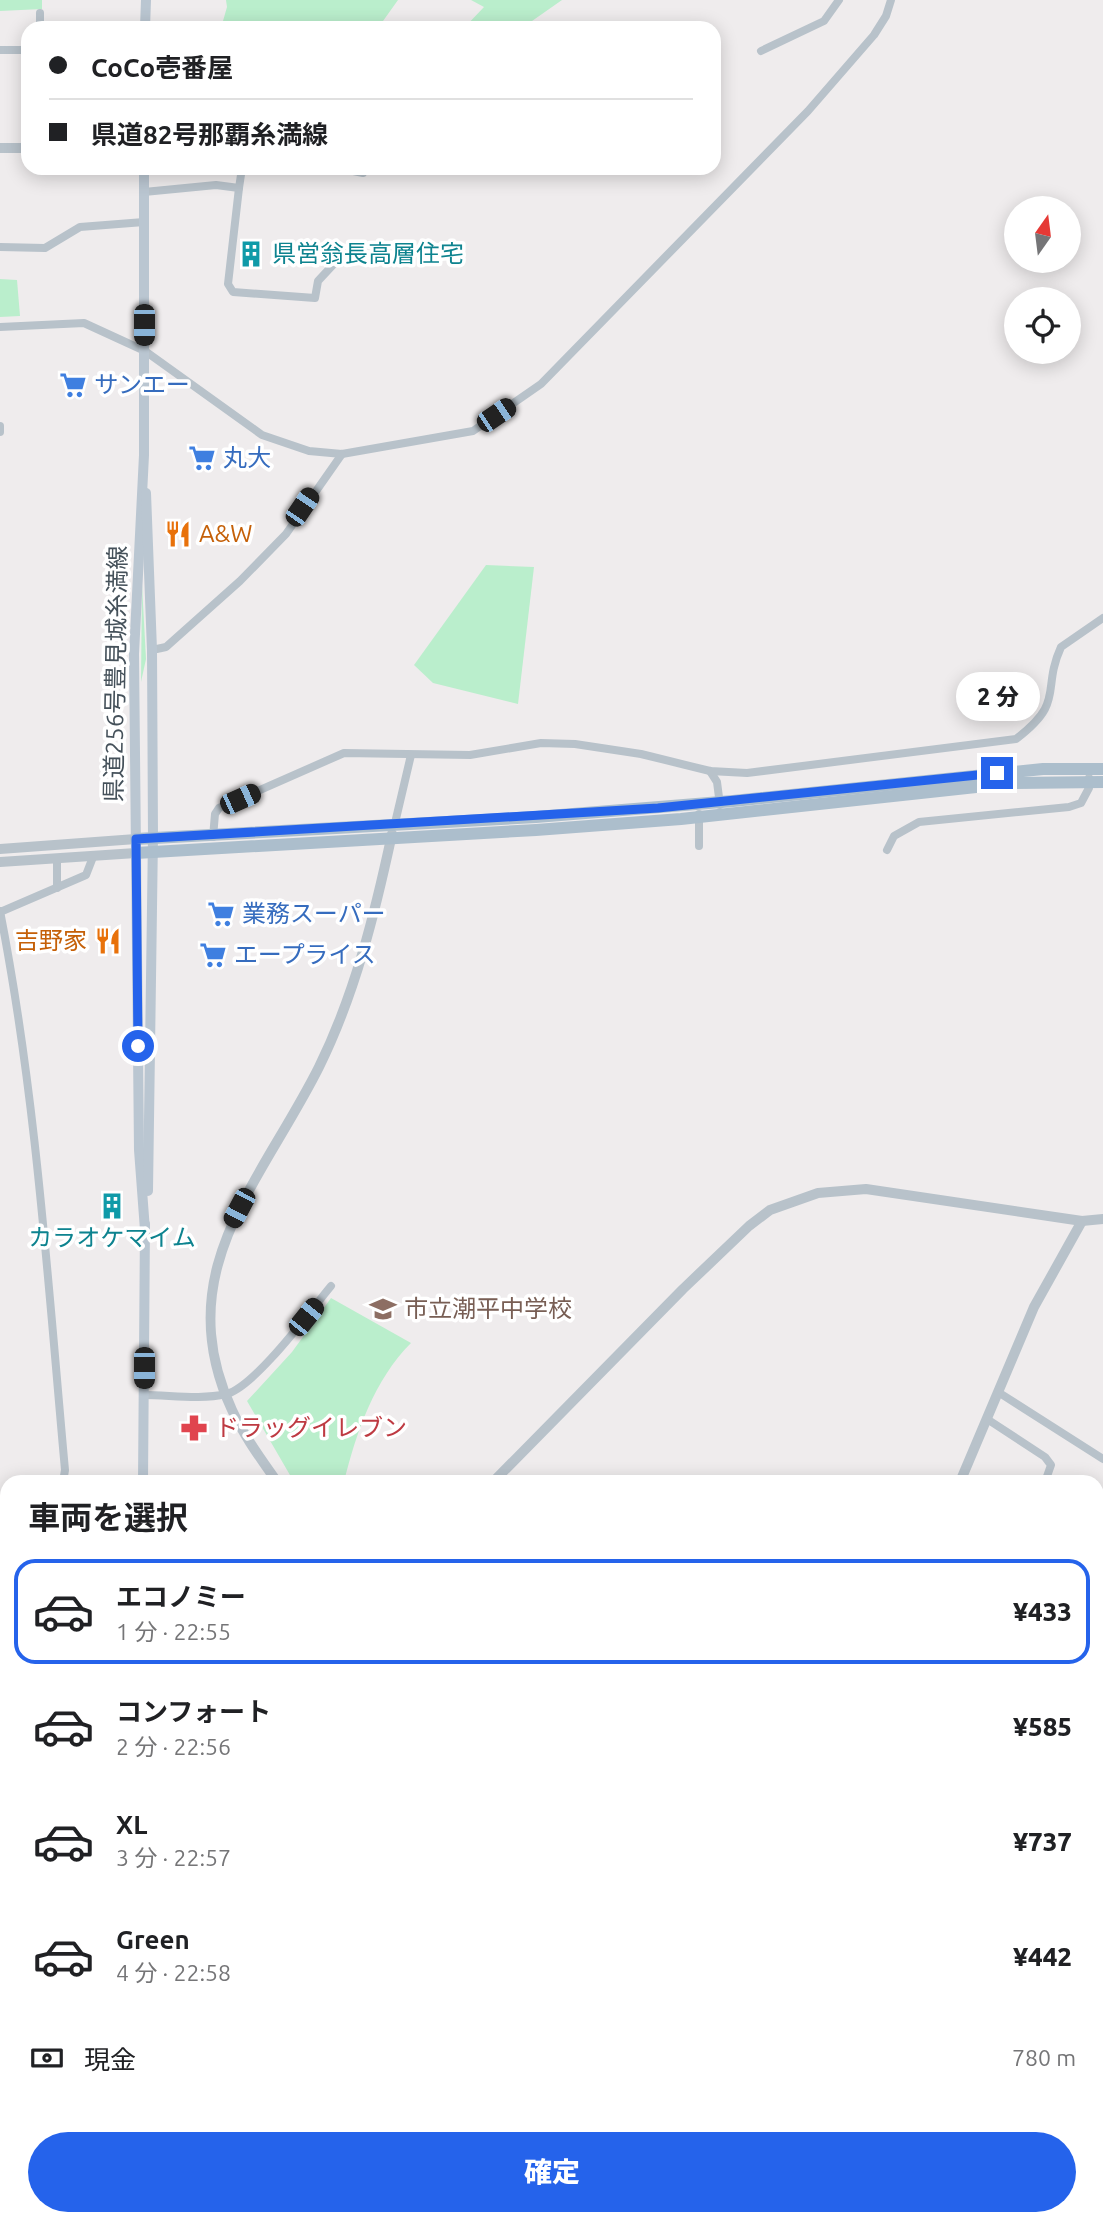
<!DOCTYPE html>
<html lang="ja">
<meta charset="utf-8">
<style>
body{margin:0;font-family:Ubuntu,"Noto Sans JP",sans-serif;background:#f2f2f2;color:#202124;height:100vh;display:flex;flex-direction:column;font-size:26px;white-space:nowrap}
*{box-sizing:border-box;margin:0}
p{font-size:23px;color:#757577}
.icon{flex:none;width:38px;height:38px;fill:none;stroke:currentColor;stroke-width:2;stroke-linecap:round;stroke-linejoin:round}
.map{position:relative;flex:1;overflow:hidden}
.panel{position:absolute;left:0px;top:1475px;width:1104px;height:751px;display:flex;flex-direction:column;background:#fff;border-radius:21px 21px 0 0;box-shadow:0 4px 18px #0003}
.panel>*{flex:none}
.hud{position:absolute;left:21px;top:21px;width:700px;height:154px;border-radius:21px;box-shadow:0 4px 18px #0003;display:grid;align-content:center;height:154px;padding:0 28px;background:#fff}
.needle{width:46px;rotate:14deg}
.fabs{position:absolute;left:1004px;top:196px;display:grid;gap:14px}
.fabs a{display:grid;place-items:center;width:77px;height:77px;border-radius:50%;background:#fff;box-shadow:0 4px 18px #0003;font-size:35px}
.end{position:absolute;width:32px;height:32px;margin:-16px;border:9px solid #2563eb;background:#fff;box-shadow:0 0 0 4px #fff}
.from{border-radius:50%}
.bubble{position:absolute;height:49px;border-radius:24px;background:#fff;box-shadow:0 4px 18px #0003;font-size:23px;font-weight:800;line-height:49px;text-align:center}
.car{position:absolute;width:21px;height:42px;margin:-21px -10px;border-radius:9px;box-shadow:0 0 5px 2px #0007;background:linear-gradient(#222 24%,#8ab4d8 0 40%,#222 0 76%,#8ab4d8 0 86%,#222 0)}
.hud b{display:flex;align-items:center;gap:24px;height:66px;font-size:26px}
.hud b+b{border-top:2px solid #e0e0e0}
.hud i{width:18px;height:18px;background:#202124}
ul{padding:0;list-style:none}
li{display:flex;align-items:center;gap:21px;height:105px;margin:0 14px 10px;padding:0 14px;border:4px solid transparent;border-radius:21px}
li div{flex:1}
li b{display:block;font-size:26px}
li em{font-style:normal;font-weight:800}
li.active{border-color:#2563eb}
li>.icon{width:63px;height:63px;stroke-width:1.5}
h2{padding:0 28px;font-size:32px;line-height:84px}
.pay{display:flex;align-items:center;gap:18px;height:77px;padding:0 28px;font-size:26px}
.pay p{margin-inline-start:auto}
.cta{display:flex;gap:14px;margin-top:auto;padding:14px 28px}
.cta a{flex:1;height:80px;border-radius:42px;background:#2563eb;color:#fff;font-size:28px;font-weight:800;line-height:80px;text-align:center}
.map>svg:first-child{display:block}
</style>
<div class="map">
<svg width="1103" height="2225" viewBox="0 0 1103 2225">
<rect width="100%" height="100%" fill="#efeced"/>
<!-- green -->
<g fill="#baeecc">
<polygon points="0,0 42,0 42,9 0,11"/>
<polygon points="226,0 398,0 378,28 221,28 227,7"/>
<polygon points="471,0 562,0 522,28 464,28 484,7"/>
<polygon points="0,279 17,280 20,316 0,317"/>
<polygon points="486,565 534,567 518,704 433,683 414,665"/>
<polygon points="142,585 146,659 141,682"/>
<path d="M331,1298L411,1343C374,1380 356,1433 344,1482H294L247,1401L292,1352Z"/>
</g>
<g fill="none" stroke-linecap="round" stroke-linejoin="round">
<!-- minor -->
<g stroke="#b8c2ca" stroke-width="8">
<polyline points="40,13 40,28"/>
<polyline points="0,50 28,50"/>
<polyline points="761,51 824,21 839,0"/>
<polyline points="339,168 363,173 364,168"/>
<polyline points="239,188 228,284 233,292 315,298 318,281 344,253"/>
<polyline points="144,192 216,185 239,188 242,168"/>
<polyline points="0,247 45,248 80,227 144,222"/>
<polyline points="0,327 84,323 145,351 262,435 309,451 342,454 473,431 541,384 808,111 874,35 886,16 891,0"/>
<polyline points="0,426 0,432"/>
<polyline points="152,650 166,647 240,581 286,534 342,454"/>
<polyline points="710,771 717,782 720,805"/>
<polyline points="699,814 699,846"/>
<polyline points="395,823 411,755"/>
<path d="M213,837L215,814L219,808L344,753L470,755L541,743L575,744L641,754L710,771L747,773L1016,739C1066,701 1041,691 1061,647L1103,618"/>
<polyline points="887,850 894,836 919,822 1069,807 1081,803 1089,788 1089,778"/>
<polyline points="57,888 57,859"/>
<path d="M0,911C36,1095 48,1283 65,1470L63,1482"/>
<polyline points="0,912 86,875 93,857"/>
<polyline points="998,1392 1103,1459"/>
<path d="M144,1395C170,1395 201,1400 226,1394C254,1388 311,1310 331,1286"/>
<polyline points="987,1419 1045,1457 1051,1465 1045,1482"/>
<polyline points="1097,1617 1103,1616"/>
<polyline points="0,1643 7,1643"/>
<polyline points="1097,1704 1103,1712"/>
<polyline points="1097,2027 1103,2025"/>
<polyline points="0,2080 7,2080"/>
<polyline points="45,2225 46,2219"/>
<polyline points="173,2225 174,2219"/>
<polyline points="429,2225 433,2219"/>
<polyline points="765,2225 766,2219"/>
<polyline points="844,2225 848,2219"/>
</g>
<!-- tertiary -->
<g stroke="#b8c2ca" stroke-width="10">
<polyline points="0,148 28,148"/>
<polyline points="0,849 136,839"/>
<polyline points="0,862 136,853"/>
<path d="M277,1482C261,1459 244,1436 232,1410C168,1272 261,1183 319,1067C355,994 375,913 392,834"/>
<polyline points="493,1482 683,1289 749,1226 770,1210 818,1193 866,1189 1082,1221 1103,1219"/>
<polyline points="960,1482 1034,1307 1082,1221"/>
<polyline points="0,1564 7,1564"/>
<polyline points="1097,2012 1103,2017"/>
</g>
<!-- secondary -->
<g stroke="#bac6d1" stroke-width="10">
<polyline points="145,28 146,0"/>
<polyline points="144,168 144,455 134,654 139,1150 145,1230"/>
<polyline points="146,493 152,650 153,837 148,1191"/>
<polyline points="143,1482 145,1224"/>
<polyline points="0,1804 7,1792"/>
</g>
<!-- primary -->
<g stroke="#acbecc" stroke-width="12">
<polyline points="136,839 536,817 733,801 1043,769 1103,769"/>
<polyline points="136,853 536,830 681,819 1013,783 1103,782"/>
<polyline points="0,1842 7,1843"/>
<polyline points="794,2219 805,2225"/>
</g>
</g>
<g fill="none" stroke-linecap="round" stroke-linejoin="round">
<!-- route -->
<polyline stroke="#2563eb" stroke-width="9" points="138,1046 136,839 658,808 997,773"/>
</g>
<!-- icons -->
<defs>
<g id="building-bare" transform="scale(2.1)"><path d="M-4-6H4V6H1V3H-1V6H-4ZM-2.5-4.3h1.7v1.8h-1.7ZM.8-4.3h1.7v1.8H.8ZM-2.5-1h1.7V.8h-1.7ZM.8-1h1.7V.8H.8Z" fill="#0f9aa8" stroke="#fff" stroke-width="2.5" paint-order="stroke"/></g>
<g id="supermarket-bare" transform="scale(2.1)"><path d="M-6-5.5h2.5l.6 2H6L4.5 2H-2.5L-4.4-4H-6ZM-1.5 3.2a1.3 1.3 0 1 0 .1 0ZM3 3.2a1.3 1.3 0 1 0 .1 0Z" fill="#3f7fe0" stroke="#fff" stroke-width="2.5" paint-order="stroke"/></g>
<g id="restaurant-bare" transform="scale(2.1)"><path d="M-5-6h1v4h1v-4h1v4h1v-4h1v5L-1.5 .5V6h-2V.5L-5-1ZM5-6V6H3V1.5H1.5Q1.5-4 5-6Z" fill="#e8710a" stroke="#fff" stroke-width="2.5" paint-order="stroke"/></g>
<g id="school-bare" transform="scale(2.1)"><path d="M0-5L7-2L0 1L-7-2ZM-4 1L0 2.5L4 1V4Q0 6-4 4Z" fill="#8d6e63" stroke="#fff" stroke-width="2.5" paint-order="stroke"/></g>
<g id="pharmacy-bare" transform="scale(2.1)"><path d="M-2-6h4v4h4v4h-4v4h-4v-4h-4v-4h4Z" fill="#e0444e" stroke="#fff" stroke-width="2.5" paint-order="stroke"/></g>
</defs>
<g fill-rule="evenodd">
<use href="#building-bare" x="251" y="254"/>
<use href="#supermarket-bare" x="73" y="385"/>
<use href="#supermarket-bare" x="202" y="458"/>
<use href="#restaurant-bare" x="178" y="534"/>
<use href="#supermarket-bare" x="221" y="914"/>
<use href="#restaurant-bare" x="108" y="941"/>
<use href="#supermarket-bare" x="213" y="955"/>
<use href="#building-bare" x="112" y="1206"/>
<use href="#school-bare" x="383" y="1309"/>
<use href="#pharmacy-bare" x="194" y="1428"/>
</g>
<g text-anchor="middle" stroke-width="7" stroke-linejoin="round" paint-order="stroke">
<!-- culture labels -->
<g font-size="24" fill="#0d838f" stroke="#fff" text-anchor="start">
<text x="272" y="262">県営翁長高層住宅</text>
<text x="112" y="1246" text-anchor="middle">カラオケマイム</text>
</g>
<!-- shop labels -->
<g font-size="24" fill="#366cbe" stroke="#fff" text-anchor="start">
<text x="94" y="393">サンエー</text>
<text x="223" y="466">丸大</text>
<text x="242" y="922">業務スーパー</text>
<text x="234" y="963">エープライス</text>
</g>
<!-- food labels -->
<g font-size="24" fill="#c56008" stroke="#fff" text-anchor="start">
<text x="199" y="542">A&amp;W</text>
<text x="87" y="949" text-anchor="end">吉野家</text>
</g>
<!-- street labels -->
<g font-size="24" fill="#45515a" stroke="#fff">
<text transform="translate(116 674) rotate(-89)" y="8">県道256号豊見城糸満線</text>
</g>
<!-- education labels -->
<g font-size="24" fill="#785e54" stroke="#fff" text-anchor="start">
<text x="404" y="1317">市立潮平中学校</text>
</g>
<!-- health labels -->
<g font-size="24" fill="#be3a42" stroke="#fff" text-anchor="start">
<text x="215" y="1436">ドラッグイレブン</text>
</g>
</g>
</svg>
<div class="fabs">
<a><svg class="needle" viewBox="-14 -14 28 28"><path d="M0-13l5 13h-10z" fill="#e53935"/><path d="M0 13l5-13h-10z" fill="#757577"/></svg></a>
<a><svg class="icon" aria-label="locate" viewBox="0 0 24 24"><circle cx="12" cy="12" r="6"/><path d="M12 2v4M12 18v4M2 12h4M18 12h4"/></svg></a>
</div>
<i class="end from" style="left:138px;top:1046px"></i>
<i class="end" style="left:997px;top:773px"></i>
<div class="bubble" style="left:956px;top:672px;width:84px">2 分</div>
<i class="car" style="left:144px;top:325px;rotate:180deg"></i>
<i class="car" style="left:496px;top:415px;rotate:56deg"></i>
<i class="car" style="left:302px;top:507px;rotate:34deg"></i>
<i class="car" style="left:240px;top:799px;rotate:66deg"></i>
<i class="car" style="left:239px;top:1208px;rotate:208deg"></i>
<i class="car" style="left:306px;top:1317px;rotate:39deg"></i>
<i class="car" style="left:144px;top:1368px;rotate:180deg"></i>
<div class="hud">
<b><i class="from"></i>CoCo壱番屋</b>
<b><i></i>県道82号那覇糸満線</b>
</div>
<section class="panel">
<h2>車両を選択</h2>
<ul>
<li class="active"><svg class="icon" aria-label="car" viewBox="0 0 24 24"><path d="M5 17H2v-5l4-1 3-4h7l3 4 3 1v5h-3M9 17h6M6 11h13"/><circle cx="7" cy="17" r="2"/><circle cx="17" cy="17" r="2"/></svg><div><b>エコノミー</b><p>1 分 · 22:55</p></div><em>¥433</em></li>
<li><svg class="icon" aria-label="car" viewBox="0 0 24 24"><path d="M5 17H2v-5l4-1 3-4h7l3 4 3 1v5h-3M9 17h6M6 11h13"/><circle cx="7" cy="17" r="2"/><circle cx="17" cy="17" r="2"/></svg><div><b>コンフォート</b><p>2 分 · 22:56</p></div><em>¥585</em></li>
<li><svg class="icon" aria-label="car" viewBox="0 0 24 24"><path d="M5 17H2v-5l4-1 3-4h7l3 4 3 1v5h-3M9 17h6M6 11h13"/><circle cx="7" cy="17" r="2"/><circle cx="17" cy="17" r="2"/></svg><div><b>XL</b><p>3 分 · 22:57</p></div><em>¥737</em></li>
<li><svg class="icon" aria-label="car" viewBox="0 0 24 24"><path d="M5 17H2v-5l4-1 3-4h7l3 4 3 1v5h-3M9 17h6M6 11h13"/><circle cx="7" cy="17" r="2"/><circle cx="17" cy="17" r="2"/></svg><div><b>Green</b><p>4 分 · 22:58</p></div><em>¥442</em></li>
</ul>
<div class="pay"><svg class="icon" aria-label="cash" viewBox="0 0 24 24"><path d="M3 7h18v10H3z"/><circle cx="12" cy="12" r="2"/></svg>現金<p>780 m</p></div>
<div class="cta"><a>確定</a></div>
</section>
</div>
